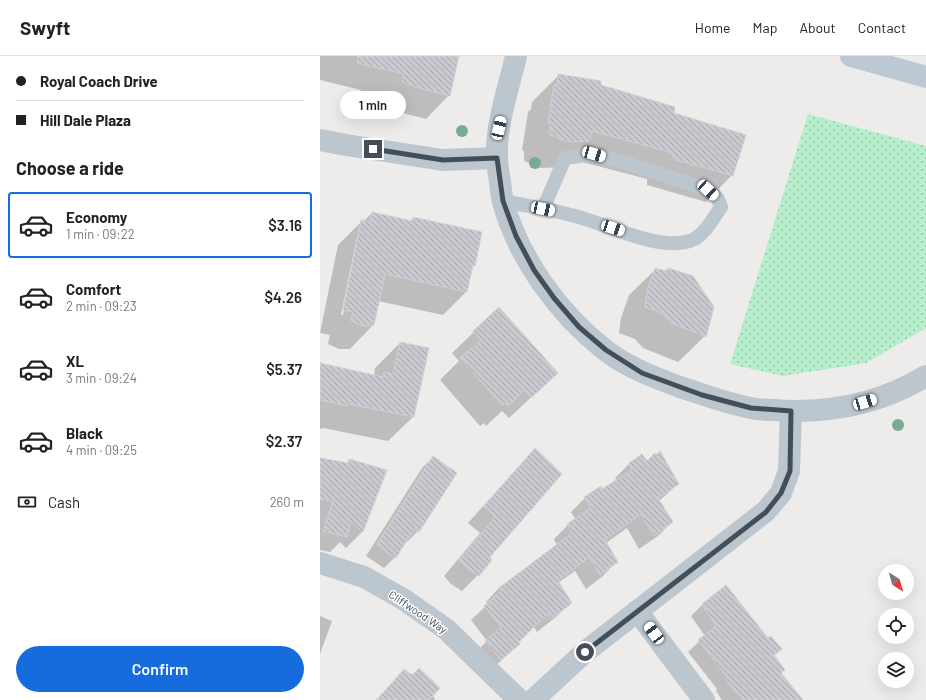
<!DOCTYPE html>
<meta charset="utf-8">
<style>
body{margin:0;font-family:Barlow,sans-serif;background:#f6f6f6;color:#222;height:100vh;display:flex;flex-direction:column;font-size:15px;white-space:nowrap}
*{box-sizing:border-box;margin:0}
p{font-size:13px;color:#767676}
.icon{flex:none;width:22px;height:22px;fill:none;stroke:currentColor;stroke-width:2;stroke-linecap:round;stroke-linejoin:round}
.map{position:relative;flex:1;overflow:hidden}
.sheet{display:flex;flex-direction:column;background:#fff;width:320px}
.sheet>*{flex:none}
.hud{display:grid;align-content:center;height:88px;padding:0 16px;background:#fff}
.needle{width:26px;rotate:143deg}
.fabs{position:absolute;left:558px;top:508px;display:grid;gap:8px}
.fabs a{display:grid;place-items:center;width:36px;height:36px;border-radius:50%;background:#fff;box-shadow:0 4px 16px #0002;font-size:20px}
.end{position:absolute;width:18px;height:18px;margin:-9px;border:5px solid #434e58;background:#fff;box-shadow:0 0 0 2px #fff}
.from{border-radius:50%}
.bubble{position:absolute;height:28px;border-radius:14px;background:#fff;box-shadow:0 4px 16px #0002;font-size:13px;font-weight:600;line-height:28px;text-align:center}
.car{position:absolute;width:12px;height:24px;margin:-12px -6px;border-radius:5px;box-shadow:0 0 3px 1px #0007;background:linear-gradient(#fff 24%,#345 0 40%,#fff 0 76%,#345 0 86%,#fff 0)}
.hud b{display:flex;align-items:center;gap:14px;height:38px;font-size:15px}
.hud b+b{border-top:1px solid #e0e0e0}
.hud i{width:10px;height:10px;background:#222}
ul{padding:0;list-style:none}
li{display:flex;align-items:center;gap:12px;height:66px;margin:0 8px 6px;padding:0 8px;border:2px solid transparent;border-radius:4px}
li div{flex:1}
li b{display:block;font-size:15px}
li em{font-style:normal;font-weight:600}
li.active{border-color:#166cdd}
li>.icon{width:36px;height:36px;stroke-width:1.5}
h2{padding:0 16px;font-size:18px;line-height:48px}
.pay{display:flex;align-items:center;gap:10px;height:44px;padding:0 16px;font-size:15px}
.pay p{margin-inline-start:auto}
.primary-button{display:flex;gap:8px;margin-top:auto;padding:8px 16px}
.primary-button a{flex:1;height:46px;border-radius:24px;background:#166cdd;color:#fff;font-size:16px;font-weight:600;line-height:46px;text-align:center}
header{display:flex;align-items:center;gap:24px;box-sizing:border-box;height:56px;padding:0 20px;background:#fff;border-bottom:1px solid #e0e0e0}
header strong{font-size:19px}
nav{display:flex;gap:22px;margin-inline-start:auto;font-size:14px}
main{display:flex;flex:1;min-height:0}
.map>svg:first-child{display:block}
</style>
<header>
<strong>Swyft</strong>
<nav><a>Home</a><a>Map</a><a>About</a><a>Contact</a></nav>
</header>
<main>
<section class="sheet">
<div class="hud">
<b><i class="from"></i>Royal Coach Drive</b>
<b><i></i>Hill Dale Plaza</b>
</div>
<h2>Choose a ride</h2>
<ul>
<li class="active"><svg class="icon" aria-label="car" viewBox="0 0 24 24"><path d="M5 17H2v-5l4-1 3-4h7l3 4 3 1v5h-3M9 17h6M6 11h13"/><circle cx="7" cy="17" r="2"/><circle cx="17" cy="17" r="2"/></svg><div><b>Economy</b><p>1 min · 09:22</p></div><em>$3.16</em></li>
<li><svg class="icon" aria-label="car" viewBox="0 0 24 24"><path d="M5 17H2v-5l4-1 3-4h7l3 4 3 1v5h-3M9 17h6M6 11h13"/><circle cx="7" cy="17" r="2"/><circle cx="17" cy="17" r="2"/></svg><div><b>Comfort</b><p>2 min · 09:23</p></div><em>$4.26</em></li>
<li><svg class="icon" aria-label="car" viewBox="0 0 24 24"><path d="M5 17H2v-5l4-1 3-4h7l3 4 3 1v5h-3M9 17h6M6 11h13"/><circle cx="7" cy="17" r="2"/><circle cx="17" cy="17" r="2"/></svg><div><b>XL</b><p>3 min · 09:24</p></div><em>$5.37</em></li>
<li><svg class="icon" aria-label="car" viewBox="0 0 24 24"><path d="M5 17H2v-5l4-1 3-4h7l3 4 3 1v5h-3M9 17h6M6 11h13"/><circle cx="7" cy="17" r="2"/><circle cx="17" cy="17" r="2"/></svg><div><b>Black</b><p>4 min · 09:25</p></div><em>$2.37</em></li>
</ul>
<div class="pay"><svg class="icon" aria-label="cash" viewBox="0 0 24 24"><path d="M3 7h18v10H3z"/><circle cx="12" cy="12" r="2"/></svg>Cash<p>260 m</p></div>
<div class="primary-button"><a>Confirm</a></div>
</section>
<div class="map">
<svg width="606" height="644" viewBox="0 0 606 644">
<defs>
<pattern id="grass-dots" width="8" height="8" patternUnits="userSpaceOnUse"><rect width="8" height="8" fill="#b7eecc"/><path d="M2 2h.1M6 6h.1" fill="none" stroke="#96c3a8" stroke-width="1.8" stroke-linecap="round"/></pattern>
<pattern id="building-back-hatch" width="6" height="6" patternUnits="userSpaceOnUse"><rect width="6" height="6" fill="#c8cad0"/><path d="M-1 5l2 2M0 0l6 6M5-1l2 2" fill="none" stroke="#a4a6ac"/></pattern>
</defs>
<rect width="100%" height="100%" fill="#eeebeb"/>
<!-- grass -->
<polygon fill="url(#grass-dots)" points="488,58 606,90 606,272 546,307 463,320 410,308"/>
<!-- shadow -->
<g fill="#0003" fill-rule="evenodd">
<polygon points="0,0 138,0 129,39 106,63 75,55 59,49 61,42 40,37 41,34 0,24"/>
<polygon points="239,19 280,29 412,119 386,146 327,129 327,123 251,103 243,111 221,112 204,105 204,95 202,94 208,56 211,53 212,46"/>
<path d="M52,157L90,165L93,162L154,209L151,212L146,236L123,259L58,245L53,269L30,293H19L8,288L10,279L0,277L18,189L42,165H44ZM37,181H39L23,259H21Z"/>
<polygon points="336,213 385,280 358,306 323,292 315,283 299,277 301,262 309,239"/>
<polygon points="179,252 237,317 189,362 182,355 166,370 164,367 160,370 120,324 139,305 132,297"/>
<polygon points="80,287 93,361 68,385 3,372 0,373 0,306 2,307 2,309 54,320 55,312"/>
<polygon points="215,394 169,501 158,519 142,535 131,528 124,520 160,477 148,467 199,410"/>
<polygon points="322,399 326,406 358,428 339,445 352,466 338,480 319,493 307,472 286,487 297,505 283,520 266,533 255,515 238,527 250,547 236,561 217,576 214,571 184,602 167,617 152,600 167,585 151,564 168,548 166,546 179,532 237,489 234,483 248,469 256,464 251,456 265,442 280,432 282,434 297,425 295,422 309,408"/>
<polygon points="113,401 98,475 87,486 85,485 75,501 64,512 46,500 102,412"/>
<polygon points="0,403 26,408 30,404 43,475 26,492 20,486 10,496 0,494"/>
<polygon points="406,530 448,584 461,593 454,600 460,617 481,644 430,644 428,641 423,644 402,644 396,635 397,633 368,596 385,580 371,560 382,549"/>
<polygon points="0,560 12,565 0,598"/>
<polygon points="84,614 112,639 115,643 114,644 56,644"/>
</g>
<!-- building -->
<g fill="url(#building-back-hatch)" stroke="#cfd1d7">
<polygon points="38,0 139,0 130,40 99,32 82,26 84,18 37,7"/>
<polygon points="238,18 281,25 281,29 355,51 354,57 426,79 413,120 353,103 353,97 272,75 270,85 248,86 230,79 230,68 228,67 234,29 237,29"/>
<polygon points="52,156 92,165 93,161 162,176 155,210 153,209 147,236 65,218 54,269 43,270 31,265 33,256 23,254 41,164 50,166"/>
<polygon points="335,212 346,215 348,212 373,220 394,251 386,281 349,266 342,257 325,251 327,235"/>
<polygon points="179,251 238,317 211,342 204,334 188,350 186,347 182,349 140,302 161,284 153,275"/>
<polygon points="80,286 109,292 94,361 28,348 27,350 0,344 0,307 63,321 64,316 73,318"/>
<polygon points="215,392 242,418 170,501 172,504 159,520 147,512 139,504 175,461 164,450"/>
<polygon points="340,395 359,428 338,442 353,466 334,480 321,458 285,484 298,506 280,519 269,501 238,525 252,547 231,563 228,558 198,586 200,588 181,604 165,585 181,571 164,550 182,534 179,532 252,477 247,468 271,452 264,441 281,430 282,433 312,414 309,407 322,398 327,405 335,397 336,399"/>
<polygon points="113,400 137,417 99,476 94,473 76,502 65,495 57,488"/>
<polygon points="0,402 28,407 29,403 67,414 43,476 31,465 27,481 3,475 13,445 0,443"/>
<polygon points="406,529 448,582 451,580 462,593 454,599 465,614 461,617 483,644 424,644 414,634 406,623 408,622 378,584 396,570 382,548"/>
<polygon points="99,612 120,632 109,644 57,644 84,613 92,619"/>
</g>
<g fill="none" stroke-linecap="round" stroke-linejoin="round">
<!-- lane -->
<path stroke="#bbc6ce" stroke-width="14" d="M183,145C207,150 231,153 255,160C287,168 337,195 370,185C384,180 393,163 401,151L398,143L389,134L306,107L274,98L245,102L223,153"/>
<!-- street -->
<g stroke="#bbc6ce" stroke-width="22">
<path d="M196,0C189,31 175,71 177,102C177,110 179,118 180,126C181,132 181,139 183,146C199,203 238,257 285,294C307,311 333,321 360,331C382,338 408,348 431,352C438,354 446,354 454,354C507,358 560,348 606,320"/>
<polyline points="0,84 26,89 123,104 177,102"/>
<polyline points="0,507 44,521 83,543 126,573 199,644"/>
<polyline points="317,555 384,644"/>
<polyline points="213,644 265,596 446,455 461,437 469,415 471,355"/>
</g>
<!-- secondary -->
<polyline stroke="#bdc8d5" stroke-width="22" points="531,0 606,21"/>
</g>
<!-- trees -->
<g fill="#77ac91">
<circle cx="142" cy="75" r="6"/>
<circle cx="215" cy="107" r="6"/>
<circle cx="578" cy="369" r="6"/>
</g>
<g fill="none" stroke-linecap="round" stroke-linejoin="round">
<!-- route -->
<polyline stroke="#434e58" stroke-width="5" points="53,93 123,104 177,102 183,145 196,180 214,214 234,242 259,271 286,294 322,317 382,339 431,352 471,355 470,415 461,437 446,456 265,596"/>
</g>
<g text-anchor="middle" stroke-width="3" stroke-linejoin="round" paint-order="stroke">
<!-- street labels -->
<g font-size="11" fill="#434e58" stroke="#fff">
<text transform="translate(98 556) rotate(34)" y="4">Cliffwood Way</text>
</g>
</g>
</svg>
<div class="fabs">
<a><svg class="needle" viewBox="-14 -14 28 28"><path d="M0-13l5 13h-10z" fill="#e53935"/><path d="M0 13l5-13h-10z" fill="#767676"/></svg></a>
<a><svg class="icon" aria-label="locate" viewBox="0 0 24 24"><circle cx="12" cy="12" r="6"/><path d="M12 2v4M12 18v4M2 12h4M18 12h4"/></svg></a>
<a><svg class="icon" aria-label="layers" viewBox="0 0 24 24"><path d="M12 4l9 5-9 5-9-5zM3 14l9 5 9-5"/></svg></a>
</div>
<i class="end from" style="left:265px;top:596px"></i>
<i class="end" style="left:53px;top:93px"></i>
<div class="bubble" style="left:20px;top:35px;width:66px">1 min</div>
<i class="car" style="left:179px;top:72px;rotate:13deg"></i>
<i class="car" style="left:274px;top:98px;rotate:106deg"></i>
<i class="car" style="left:388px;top:134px;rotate:133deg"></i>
<i class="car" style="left:223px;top:153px;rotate:102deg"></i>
<i class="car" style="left:293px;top:172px;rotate:108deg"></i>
<i class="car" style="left:545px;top:346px;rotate:73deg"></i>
<i class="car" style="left:334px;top:577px;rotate:323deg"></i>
</div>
</main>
